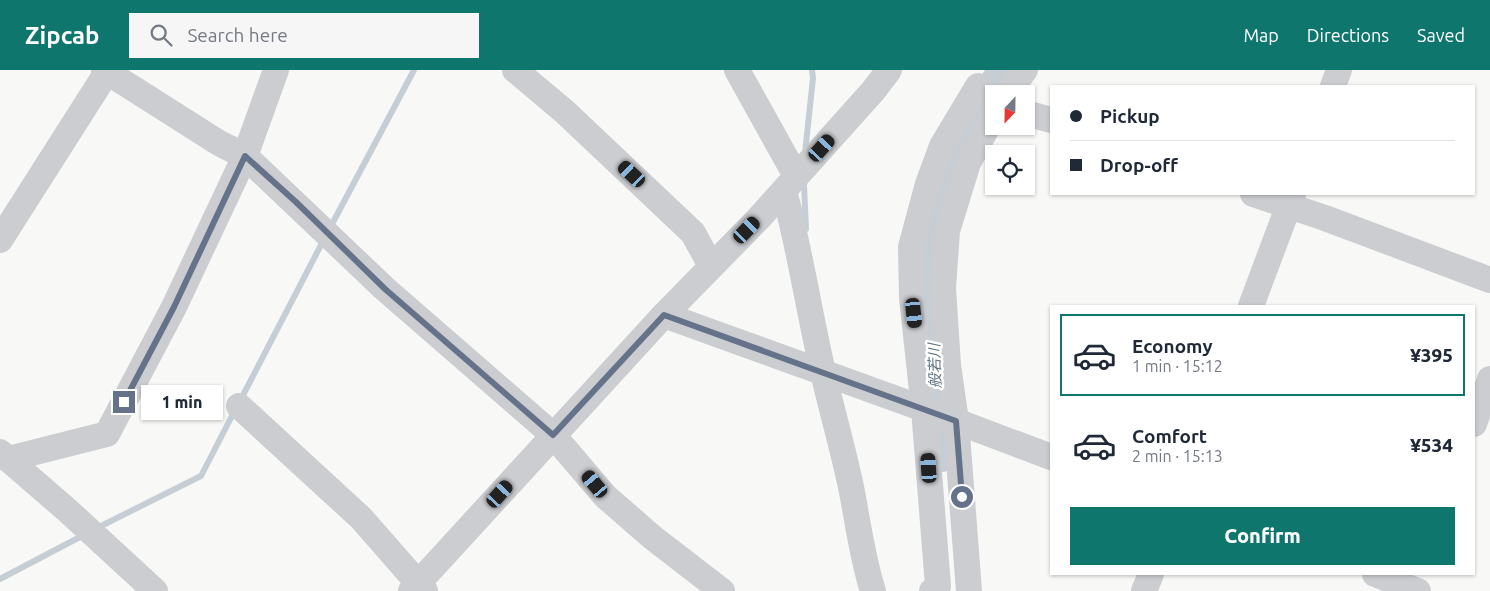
<!DOCTYPE html>
<meta charset="utf-8">
<style>
body{margin:0;font-family:Ubuntu,"Noto Sans JP",sans-serif;background:#f6f6f7;color:#1f2937;height:100vh;display:flex;flex-direction:column;font-size:19px;white-space:nowrap}
*{box-sizing:border-box;margin:0}
p{font-size:16px;color:#747a83}
.icon{flex:none;width:28px;height:28px;fill:none;stroke:currentColor;stroke-width:2;stroke-linecap:round;stroke-linejoin:round}
.map{position:relative;flex:1;overflow:hidden}
.panel{position:absolute;left:1050px;top:235px;width:425px;height:270px;display:flex;flex-direction:column;background:#fff;border-radius:0px;box-shadow:0 1px 4px #0004}
.panel>*{flex:none}
.banner{position:absolute;left:1050px;top:15px;width:425px;height:110px;border-radius:0px;box-shadow:0 1px 4px #0004;display:grid;align-content:center;height:110px;padding:0 20px;background:#fff}
.needle{width:32px;rotate:202deg}
.buttons{position:absolute;left:985px;top:15px;display:grid;gap:10px}
.buttons a{display:grid;place-items:center;width:50px;height:50px;border-radius:0px;background:#fff;box-shadow:0 1px 4px #0004;font-size:25px}
.end{position:absolute;width:22px;height:22px;margin:-11px;border:6px solid #65738a;background:#fff;box-shadow:0 0 0 2px #fff}
.from{border-radius:50%}
.bubble{position:absolute;height:35px;border-radius:0px;background:#fff;box-shadow:0 1px 4px #0004;font-size:16px;font-weight:800;line-height:35px;text-align:center}
.car{position:absolute;width:15px;height:30px;margin:-15px -8px;border-radius:6px;box-shadow:0 0 4px 1px #0007;background:linear-gradient(#222 24%,#8ab4d8 0 40%,#222 0 76%,#8ab4d8 0 86%,#222 0)}
.banner b{display:flex;align-items:center;gap:18px;height:48px;font-size:19px}
.banner b+b{border-top:1px solid #e0e1e3}
.banner i{width:12px;height:12px;background:#1f2937}
ul{padding:9px 0 0;list-style:none}
li{display:flex;align-items:center;gap:15px;height:82px;margin:0 10px 8px;padding:0 10px;border:2px solid transparent;border-radius:0px}
li div{flex:1}
li b{display:block;font-size:19px}
li em{font-style:normal;font-weight:800}
li.selected{border-color:#0f766e}
li>.icon{width:45px;height:45px;stroke-width:1.5}
.primary-button{display:flex;gap:10px;margin-top:auto;padding:10px 20px}
.primary-button a{flex:1;height:58px;border-radius:0px;background:#0f766e;color:#fff;font-size:20px;font-weight:800;line-height:58px;text-align:center}
header{display:flex;align-items:center;gap:30px;box-sizing:border-box;height:70px;padding:0 25px;background:#0f766e;color:#fff}
header strong{font-size:24px}
nav{display:flex;gap:28px;margin-inline-start:auto;font-size:18px}
.search{width:350px;height:45px;background:#f6f6f7;display:flex;align-items:center;gap:12px;box-sizing:border-box;padding:0 18px;border-radius:0px;color:#747a83;font-size:19px}
.map>svg:first-child{display:block}
</style>
<header>
<strong>Zipcab</strong>
<div class="search"><svg class="icon" aria-label="search" viewBox="0 0 24 24"><circle cx="10" cy="10" r="6"/><path d="M15 15l6 6"/></svg>Search here</div>
<nav><a>Map</a><a>Directions</a><a>Saved</a></nav>
</header>
<div class="map">
<svg width="1490" height="521" viewBox="0 0 1490 521">
<rect width="100%" height="100%" fill="#f8f9f6"/>
<g fill="none" stroke-linecap="round" stroke-linejoin="round">
<!-- stream -->
<g stroke="#c6ced5" stroke-width="6">
<polyline points="805,83 813,8 812,0"/>
<polyline points="804,115 806,159"/>
<polyline points="331,156 414,0"/>
<polyline points="240,331 321,175"/>
<polyline points="95,459 201,406 235,340"/>
<polyline points="0,509 80,467"/>
</g>
<!-- river -->
<path stroke="#c6ced5" stroke-width="39" d="M939,383L930,201C933,130 957,85 988,23L994,21L1009,0"/>
<!-- minor -->
<g stroke="#cbcdd1" stroke-width="26">
<polyline points="104,0 219,73 245,86 385,219 553,365 605,426 652,467 722,521"/>
<polyline points="515,0 565,42 693,163 711,196"/>
<polyline points="737,0 796,106"/>
<polyline points="1333,16 1339,0"/>
<polyline points="1007,24 1025,0"/>
<polyline points="1026,43 1051,50"/>
<path d="M784,121C800,180 809,242 823,302C832,341 843,379 851,417C858,452 862,487 873,521"/>
<polyline points="1253,124 1325,148 1490,210"/>
<polyline points="0,170 107,2"/>
<polyline points="1251,236 1293,124"/>
<polyline points="664,245 924,339 1051,387"/>
<polyline points="239,336 361,448 425,521"/>
<polyline points="1474,354 1490,309"/>
<polyline points="0,382 67,440 155,521"/>
<polyline points="8,389 107,364 174,237 245,86 276,0"/>
<polyline points="1375,504 1418,521"/>
<polyline points="411,521 664,245 759,148 873,21 889,0"/>
<polyline points="932,521 938,516 924,339 912,228 911,177 928,114 942,76 978,16"/>
<polyline points="969,521 956,351 948,295 943,218 947,161 968,93 994,45"/>
<polyline points="1144,521 1151,504"/>
</g>
</g>
<g fill="none" stroke-linecap="round" stroke-linejoin="round">
<!-- route -->
<polyline stroke="#65738a" stroke-width="6" points="124,332 174,237 245,86 296,132 385,219 553,365 664,245 956,351 962,427"/>
</g>
<g text-anchor="middle" stroke-width="5" stroke-linejoin="round" paint-order="stroke">
<!-- water labels -->
<g font-size="15" font-style="italic" fill="#607585" stroke="#fff">
<text transform="translate(935 296) rotate(-92)" y="5">般若川</text>
</g>
</g>
</svg>
<div class="buttons">
<a><svg class="needle" viewBox="-14 -14 28 28"><path d="M0-13l5 13h-10z" fill="#e53935"/><path d="M0 13l5-13h-10z" fill="#747a83"/></svg></a>
<a><svg class="icon" aria-label="locate" viewBox="0 0 24 24"><circle cx="12" cy="12" r="6"/><path d="M12 2v4M12 18v4M2 12h4M18 12h4"/></svg></a>
</div>
<i class="end from" style="left:962px;top:427px"></i>
<i class="end" style="left:124px;top:332px"></i>
<div class="bubble" style="left:141px;top:315px;width:82px">1 min</div>
<i class="car" style="left:822px;top:78px;rotate:42deg"></i>
<i class="car" style="left:632px;top:104px;rotate:313deg"></i>
<i class="car" style="left:747px;top:160px;rotate:44deg"></i>
<i class="car" style="left:914px;top:243px;rotate:174deg"></i>
<i class="car" style="left:929px;top:398px;rotate:356deg"></i>
<i class="car" style="left:595px;top:414px;rotate:320deg"></i>
<i class="car" style="left:500px;top:424px;rotate:42deg"></i>
<div class="banner">
<b><i class="from"></i>Pickup</b>
<b><i></i>Drop-off</b>
</div>
<section class="panel">
<ul>
<li class="selected"><svg class="icon" aria-label="car" viewBox="0 0 24 24"><path d="M5 17H2v-5l4-1 3-4h7l3 4 3 1v5h-3M9 17h6M6 11h13"/><circle cx="7" cy="17" r="2"/><circle cx="17" cy="17" r="2"/></svg><div><b>Economy</b><p>1 min · 15:12</p></div><em>¥395</em></li>
<li><svg class="icon" aria-label="car" viewBox="0 0 24 24"><path d="M5 17H2v-5l4-1 3-4h7l3 4 3 1v5h-3M9 17h6M6 11h13"/><circle cx="7" cy="17" r="2"/><circle cx="17" cy="17" r="2"/></svg><div><b>Comfort</b><p>2 min · 15:13</p></div><em>¥534</em></li>
</ul>
<div class="primary-button"><a>Confirm</a></div>
</section>
</div>
